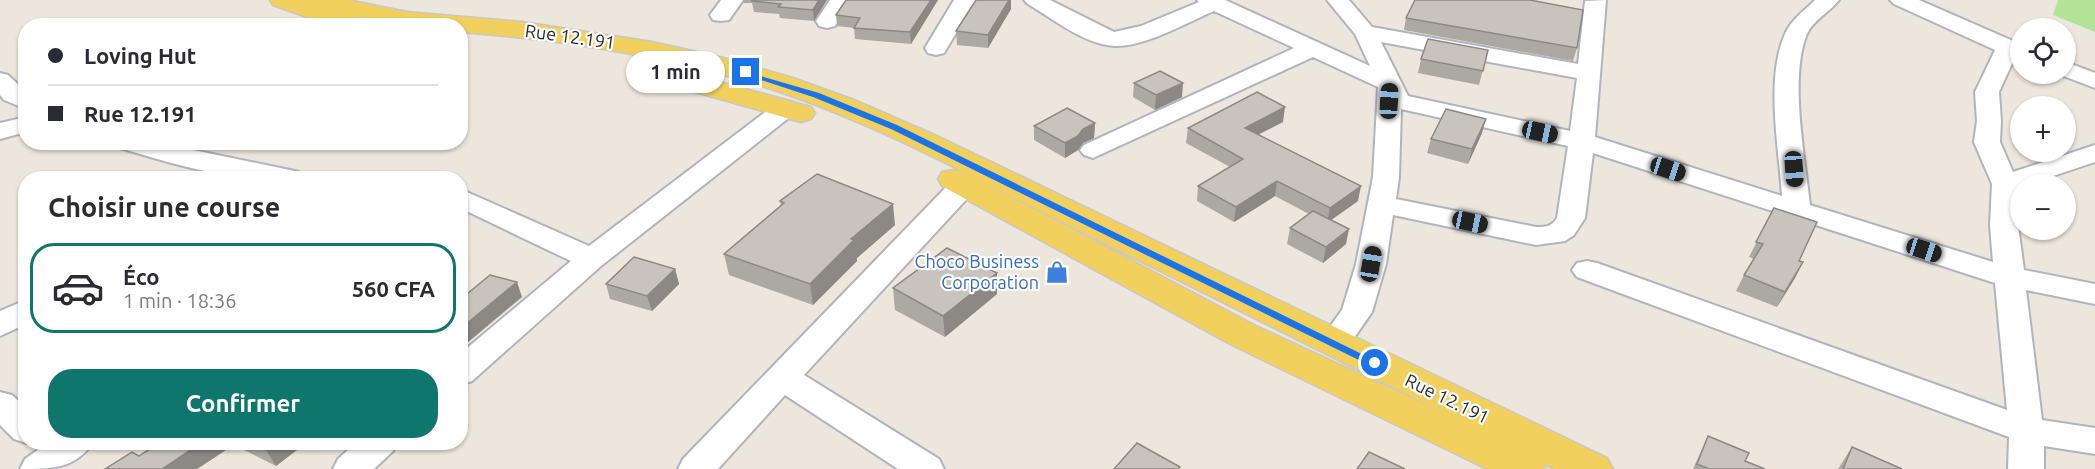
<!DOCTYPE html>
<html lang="fr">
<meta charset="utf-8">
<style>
body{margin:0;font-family:Ubuntu,sans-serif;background:#f2f2f3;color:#2b2b33;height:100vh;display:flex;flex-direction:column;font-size:22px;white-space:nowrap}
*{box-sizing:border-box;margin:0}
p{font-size:20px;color:#7c7c81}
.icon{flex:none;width:33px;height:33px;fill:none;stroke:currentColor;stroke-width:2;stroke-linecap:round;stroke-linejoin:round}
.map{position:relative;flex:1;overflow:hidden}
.details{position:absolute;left:18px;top:171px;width:450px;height:279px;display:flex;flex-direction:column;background:#fff;border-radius:24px;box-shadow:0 2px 4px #0004}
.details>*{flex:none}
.hud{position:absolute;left:18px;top:18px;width:450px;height:132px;border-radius:24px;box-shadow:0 2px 4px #0004;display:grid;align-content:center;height:132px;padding:0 30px;background:#fff}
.tools{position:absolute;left:2010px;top:18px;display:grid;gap:12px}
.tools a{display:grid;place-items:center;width:66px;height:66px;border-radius:50%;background:#fff;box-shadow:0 2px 4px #0004;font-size:30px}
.end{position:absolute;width:27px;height:27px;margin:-14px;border:8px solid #1a73e8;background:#fff;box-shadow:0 0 0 3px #fff}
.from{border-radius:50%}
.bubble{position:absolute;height:42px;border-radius:21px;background:#fff;box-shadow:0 2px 4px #0004;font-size:20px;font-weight:700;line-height:42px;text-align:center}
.car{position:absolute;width:18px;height:36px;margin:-18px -9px;border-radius:8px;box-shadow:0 0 4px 2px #0007;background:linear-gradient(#222 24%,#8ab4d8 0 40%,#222 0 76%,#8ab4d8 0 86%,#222 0)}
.hud b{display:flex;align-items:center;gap:21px;height:57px;font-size:22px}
.hud b+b{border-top:2px solid #e1e1e2}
.hud i{width:15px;height:15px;background:#2b2b33}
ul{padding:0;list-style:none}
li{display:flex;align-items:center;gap:18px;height:90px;margin:0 12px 9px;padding:0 18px;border:3px solid transparent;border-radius:24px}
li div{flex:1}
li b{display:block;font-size:22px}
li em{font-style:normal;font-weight:700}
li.on{border-color:#0f766e}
li>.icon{width:54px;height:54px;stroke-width:1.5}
h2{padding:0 30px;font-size:27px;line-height:72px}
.button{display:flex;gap:12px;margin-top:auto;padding:12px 30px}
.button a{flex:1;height:69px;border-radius:24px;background:#0f766e;color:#fff;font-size:24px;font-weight:700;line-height:69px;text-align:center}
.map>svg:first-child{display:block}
</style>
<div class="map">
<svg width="2095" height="469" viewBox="0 0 2095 469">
<rect width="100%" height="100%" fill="#ede6dd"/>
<!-- green -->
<polygon fill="#b2e399" points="2058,0 2095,0 2095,32 2053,15"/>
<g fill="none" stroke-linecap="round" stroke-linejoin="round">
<!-- street casing -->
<g stroke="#b1b3be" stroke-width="4">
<g id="street">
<polygon points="721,0 743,0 729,20 721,21 713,20 710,15"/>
<polygon points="830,0 852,0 835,26 827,28 819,26 816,21"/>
<polygon points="954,0 976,0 944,53 936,55 928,53 925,48"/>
<path d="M1024,0H1050L1114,32L1141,26L1199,2L1197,0H1225L1370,66L1355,34L1327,0H1349L1372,27L1578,64L1585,1L1606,0L1595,137L1782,196C1779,148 1765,79 1785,34C1790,22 1802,12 1812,3L1815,0H1839C1830,12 1813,20 1807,34C1789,77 1805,158 1810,205L1993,262L1990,225L1992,184L1974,142L1977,121L1975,92L1995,50L1894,4L1890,0H1919L2020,44V59L2015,57L1999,92L2001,121L2000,142L2013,172L2095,145V162L2029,184H2020L2018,188V225L2024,270L2095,284V304L2026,290L2042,420L2095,428V454L2044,446V469H2008L2009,437L1577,277L1572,270L1577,263L1587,261L1597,263L2007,410L1995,283L1593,153L1585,218L1574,235L1565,241L1536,245L1393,215L1386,264L1372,312L1345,351L1334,354L1323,351L1318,343L1342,310L1356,264L1373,177L1378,87L1313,57L1093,158L1084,155L1080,150L1084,145L1294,48L1214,11C1188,22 1143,48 1114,46C1084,44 1053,19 1028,4ZM1381,42L1577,78L1570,131L1408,96ZM1401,109L1568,146L1557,218C1551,227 1546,227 1536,227L1396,199L1399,177Z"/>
<polygon points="2066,62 2095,73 2095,88 2058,74 2066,74"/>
<polygon points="0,73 8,75 26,92 26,109 4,100 0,95"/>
<polygon points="786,101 795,103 798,108 795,113 601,266 472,381 460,385 460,354 571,261 460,208 460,189 589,246 777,103"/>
<polygon points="26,117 26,132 0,139 0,123"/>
<path d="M114,142H155L290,170L299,172L303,178C242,185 175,165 117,147Z"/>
<polygon points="965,176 975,178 978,184 975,190 804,375 939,459 944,469 898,469 785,395 718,469 678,469 683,459 955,178"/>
<polygon points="26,300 26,324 0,336 0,311"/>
<polygon points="0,392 12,395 26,408 26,442 27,442 26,443 14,439 0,425"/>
<path d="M49,442H93C76,469 51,469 20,469L25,459Z"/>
<polygon points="357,442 398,442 393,451 374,469 333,469 338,459"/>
</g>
</g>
<!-- primary casing -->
<g stroke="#c8c8c8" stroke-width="3">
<g id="primary">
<path d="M270,0H348L407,12L522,22L652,42L728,59L793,78L854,100L939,137L1607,458L1613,469H1555L1542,463L1546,469H1487L1230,344L942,186L938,179L942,172L953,170L964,172L1256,326L1442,412C1315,348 1188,285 1060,221C967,174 874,123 774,90C673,57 567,40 460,32V26H399L353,17L356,21L353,26H332L273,5Z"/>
<polygon points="663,66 811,107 815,113 811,119 801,122 653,80 649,74 653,68"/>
</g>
</g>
<!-- street -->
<use href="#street" fill="#fff" fill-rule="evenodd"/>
<!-- primary -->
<use href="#primary" fill="#f1d05d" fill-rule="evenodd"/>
</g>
<!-- wall -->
<g fill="#aca8a2">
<polygon points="743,0 827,0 814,21 780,18 779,14 754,12 752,3 744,3"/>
<polygon points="846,0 938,0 911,44 855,39 854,28 837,26 836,15"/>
<polygon points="976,0 1011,0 1011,9 988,48 957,45 956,31"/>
<polygon points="1406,18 1577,48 1573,61 1404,30"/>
<polygon points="1488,50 1479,85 1418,73 1421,59"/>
<polygon points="1134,83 1182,97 1155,110 1133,97"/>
<polygon points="1283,122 1258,135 1358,201 1331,220 1346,244 1323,263 1287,244 1290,228 1309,214 1275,196 1234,222 1197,201 1198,186 1230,167 1186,143 1188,128"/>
<polygon points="1095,123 1094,138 1083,143 1078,150 1065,158 1034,140 1034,126"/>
<polygon points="1482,133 1468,164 1427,153 1431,139"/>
<polygon points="780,201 895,225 857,258 857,261 813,305 729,275 724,254 781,205"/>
<polygon points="1774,208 1799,261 1795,278 1777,307 1736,291 1744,275 1754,259 1749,257"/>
<polygon points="675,269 679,284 652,311 610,299 606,284"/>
<polygon points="893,288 997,294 945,337 895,310"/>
<polygon points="1708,436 1745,461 1765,469 1693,469"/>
<polygon points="160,442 305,442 306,443 276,466 236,446 235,444 197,469 105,469 139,456"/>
<polygon points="1852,447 1902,469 1838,469"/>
</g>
<!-- shaded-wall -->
<g fill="#8c8884">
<polygon points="819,0 827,0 814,21 813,10"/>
<polygon points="931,0 938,0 911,44 910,32"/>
<polygon points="1009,0 1011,0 1011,9 988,48 988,35"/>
<polygon points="1183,83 1182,97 1155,110 1156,95"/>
<polygon points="1285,107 1283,122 1243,142 1245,128"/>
<polygon points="1486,119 1482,133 1468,164 1472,149"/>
<polygon points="1095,123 1094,138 1083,143 1078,150 1065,158 1065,143 1083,129"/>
<polygon points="1277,181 1275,196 1234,222 1236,207"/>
<polygon points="1361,186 1358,201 1327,223 1330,208"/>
<polygon points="893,204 895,225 857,258 857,261 813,305 810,284 851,239"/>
<polygon points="1349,229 1346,244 1323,263 1326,247"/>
<polygon points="1803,262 1795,278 1777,307 1785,292"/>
<polygon points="675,269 679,284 652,311 647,296"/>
<polygon points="997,273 997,294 945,337 943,316"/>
<polygon points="517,282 522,297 460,349 460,329"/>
<polygon points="202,442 234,442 235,444 197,469 162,469"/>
<polygon points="276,442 305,442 306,443 276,466 266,450"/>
</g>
<!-- building -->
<g fill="#c8c3bc" stroke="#8c8884" stroke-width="1.5">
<polygon points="752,0 819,0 813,10 778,7 781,4 752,1"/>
<polygon points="846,0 931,0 910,32 854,28 860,18 836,15"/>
<polygon points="976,0 1009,0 988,35 956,31"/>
<polygon points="1415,0 1530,0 1583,10 1577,48 1406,18"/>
<polygon points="1428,39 1488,50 1483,71 1421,59"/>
<polygon points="1160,71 1183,83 1156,95 1134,83"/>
<polygon points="1257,92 1285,107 1245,128 1361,186 1330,208 1277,181 1236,207 1198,186 1243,159 1188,128"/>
<polygon points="1067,108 1095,123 1083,129 1078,136 1065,143 1034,126"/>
<polygon points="1446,109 1486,119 1472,149 1431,139"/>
<polygon points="817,174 893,204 851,239 854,240 810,284 724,254 784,203 780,201"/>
<polygon points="1774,208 1817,222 1799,261 1803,262 1785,292 1744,275 1763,244 1756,242"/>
<polygon points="1313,211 1349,229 1326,247 1290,228"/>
<polygon points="947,248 997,273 943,316 893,288"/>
<polygon points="634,257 675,269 647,296 606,284"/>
<polygon points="490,275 517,282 460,329 460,298 462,298"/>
<polygon points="1708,436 1749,453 1745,461 1765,469 1709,469 1697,464"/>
<polygon points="160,442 202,442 162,469 105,469 132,452 139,456"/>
<polygon points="252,442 276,442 266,450"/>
<polygon points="1137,443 1180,467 1178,469 1114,469"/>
<polygon points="1852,447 1902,469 1843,469"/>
<polygon points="1369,452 1405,469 1357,469"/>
</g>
<!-- route -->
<polygon fill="#1a73e8" points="743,71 819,93 897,125 1380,363 1379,366 1371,366 891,129 813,97 743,74"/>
<!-- icons -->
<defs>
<g id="shop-bare" transform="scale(1.8)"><path d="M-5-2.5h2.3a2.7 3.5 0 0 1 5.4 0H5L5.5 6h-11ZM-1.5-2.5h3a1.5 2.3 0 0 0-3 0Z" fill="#3f7fe0" stroke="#fff" stroke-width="2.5" paint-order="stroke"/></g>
</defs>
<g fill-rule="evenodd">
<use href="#shop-bare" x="1057" y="272"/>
</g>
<g text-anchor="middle" stroke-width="4.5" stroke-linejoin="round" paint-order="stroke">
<!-- street labels -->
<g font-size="18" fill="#2b2b2b" stroke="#fff">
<text transform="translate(570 37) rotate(8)" y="6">Rue 12.191</text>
<text transform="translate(1447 399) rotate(26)" y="6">Rue 12.191</text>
</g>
<!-- shop labels -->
<g font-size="18" fill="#366cbe" stroke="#fff" text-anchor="end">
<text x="1039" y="268">Choco Business<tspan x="1039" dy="21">Corporation</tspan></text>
</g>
</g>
</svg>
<div class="tools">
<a><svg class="icon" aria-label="locate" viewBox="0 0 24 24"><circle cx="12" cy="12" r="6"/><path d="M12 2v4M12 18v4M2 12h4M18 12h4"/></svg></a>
<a>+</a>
<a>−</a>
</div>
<i class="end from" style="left:1375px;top:363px"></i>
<i class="end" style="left:746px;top:72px"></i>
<div class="bubble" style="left:626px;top:51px;width:99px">1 min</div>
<i class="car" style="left:1389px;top:101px;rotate:3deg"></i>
<i class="car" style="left:1540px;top:132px;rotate:102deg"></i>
<i class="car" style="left:1668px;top:169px;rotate:108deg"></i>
<i class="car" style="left:1794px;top:169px;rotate:176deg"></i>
<i class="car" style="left:1470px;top:222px;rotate:102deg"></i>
<i class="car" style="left:1924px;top:250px;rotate:108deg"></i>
<i class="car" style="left:1371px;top:264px;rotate:10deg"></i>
<div class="hud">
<b><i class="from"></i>Loving Hut</b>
<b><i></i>Rue 12.191</b>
</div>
<section class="details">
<h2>Choisir une course</h2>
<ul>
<li class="on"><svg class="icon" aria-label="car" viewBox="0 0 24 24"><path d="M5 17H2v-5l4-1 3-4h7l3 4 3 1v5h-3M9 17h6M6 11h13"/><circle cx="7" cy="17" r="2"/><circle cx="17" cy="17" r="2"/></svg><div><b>Éco</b><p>1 min · 18:36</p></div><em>560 CFA</em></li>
</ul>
<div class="button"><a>Confirmer</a></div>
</section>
</div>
